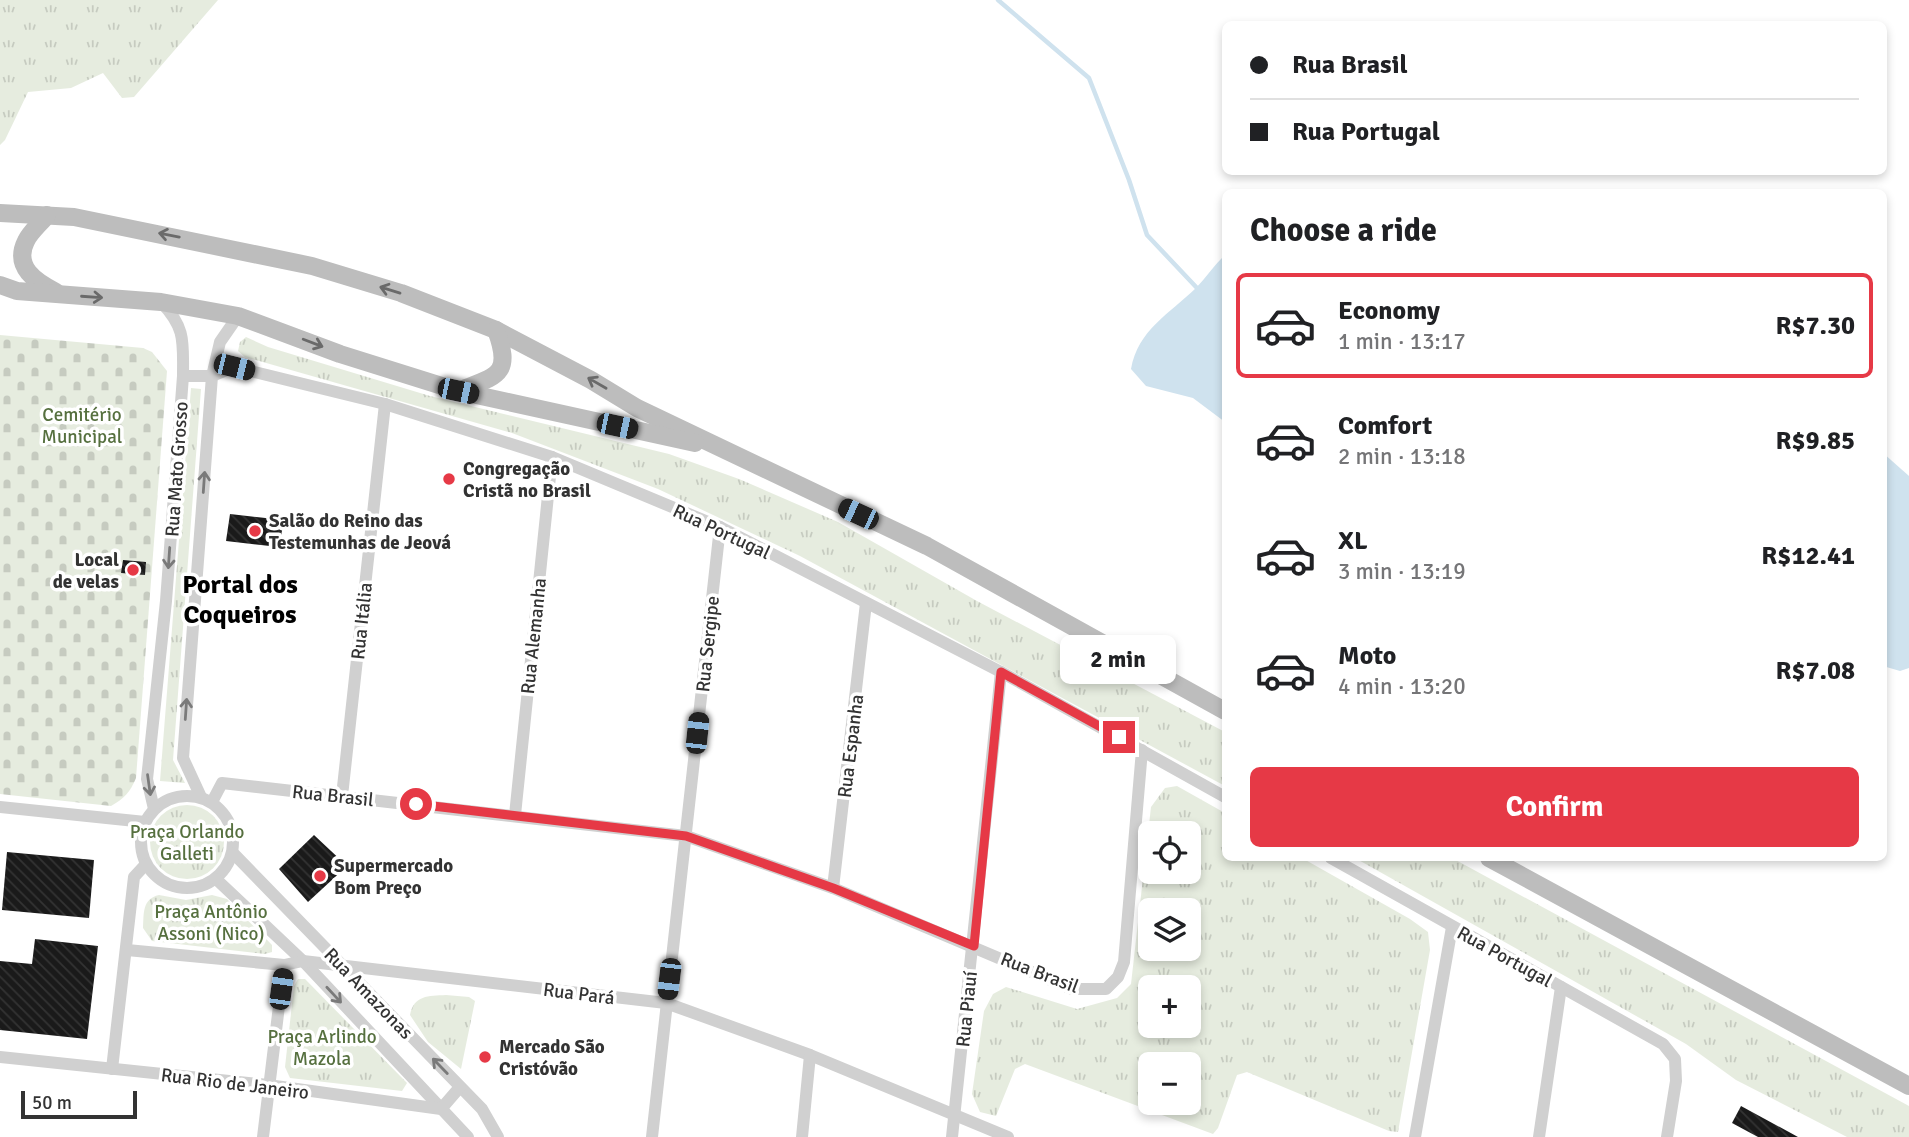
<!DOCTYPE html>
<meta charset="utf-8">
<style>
body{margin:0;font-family:Signika,sans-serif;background:#f2f2f2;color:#202124;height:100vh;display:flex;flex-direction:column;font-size:26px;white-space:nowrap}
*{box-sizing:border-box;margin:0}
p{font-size:23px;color:#757577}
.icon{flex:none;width:38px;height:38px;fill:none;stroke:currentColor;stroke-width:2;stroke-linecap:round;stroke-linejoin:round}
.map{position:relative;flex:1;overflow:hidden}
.sheet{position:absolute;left:1222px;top:189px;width:665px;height:672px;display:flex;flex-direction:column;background:#fff;border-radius:10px;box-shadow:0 4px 10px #0003}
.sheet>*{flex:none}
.top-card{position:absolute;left:1222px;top:21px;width:665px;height:154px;border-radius:10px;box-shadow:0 4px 10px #0003;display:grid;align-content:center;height:154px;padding:0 28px;background:#fff}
.buttons{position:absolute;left:1138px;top:821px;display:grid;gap:14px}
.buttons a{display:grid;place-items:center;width:63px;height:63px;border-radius:10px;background:#fff;box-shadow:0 4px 10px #0003;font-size:35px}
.scale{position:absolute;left:21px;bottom:18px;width:116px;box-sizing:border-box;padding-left:7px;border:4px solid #333;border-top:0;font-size:19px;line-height:24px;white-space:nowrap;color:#333;-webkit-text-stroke:5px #fff;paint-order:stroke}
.end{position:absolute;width:32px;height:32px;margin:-16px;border:9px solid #e63946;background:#fff;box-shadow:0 0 0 4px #fff}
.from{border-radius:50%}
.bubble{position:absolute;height:49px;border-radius:10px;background:#fff;box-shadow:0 4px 10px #0003;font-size:23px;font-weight:700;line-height:49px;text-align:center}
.car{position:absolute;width:21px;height:42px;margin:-21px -10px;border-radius:9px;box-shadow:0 0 5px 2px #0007;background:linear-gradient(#222 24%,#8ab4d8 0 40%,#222 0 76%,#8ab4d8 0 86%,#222 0)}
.top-card b{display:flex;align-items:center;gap:24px;height:66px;font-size:26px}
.top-card b+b{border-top:2px solid #e0e0e0}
.top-card i{width:18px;height:18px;background:#202124}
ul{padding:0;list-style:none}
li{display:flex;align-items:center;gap:21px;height:105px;margin:0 14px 10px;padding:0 14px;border:4px solid transparent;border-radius:10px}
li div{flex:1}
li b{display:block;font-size:26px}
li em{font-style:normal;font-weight:700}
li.on{border-color:#e63946}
li>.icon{width:63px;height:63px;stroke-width:1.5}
h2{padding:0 28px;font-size:32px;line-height:84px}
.primary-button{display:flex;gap:14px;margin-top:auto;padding:14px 28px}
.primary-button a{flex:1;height:80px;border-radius:10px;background:#e63946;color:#fff;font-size:28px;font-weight:700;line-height:80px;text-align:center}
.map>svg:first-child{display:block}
</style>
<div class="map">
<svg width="1909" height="1137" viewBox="0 0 1909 1137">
<defs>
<pattern id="grass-tufts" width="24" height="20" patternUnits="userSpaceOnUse" patternTransform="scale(1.75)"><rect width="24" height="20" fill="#e6ecdf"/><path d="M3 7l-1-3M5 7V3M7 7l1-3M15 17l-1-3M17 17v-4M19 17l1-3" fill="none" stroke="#c6cbc0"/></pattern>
<pattern id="cemetery-stones" width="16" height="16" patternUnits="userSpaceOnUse" patternTransform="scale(1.75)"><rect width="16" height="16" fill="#e6ecdf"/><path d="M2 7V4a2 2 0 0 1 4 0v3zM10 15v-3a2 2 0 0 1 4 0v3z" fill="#c6cbc0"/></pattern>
<pattern id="building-back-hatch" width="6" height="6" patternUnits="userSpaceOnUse" patternTransform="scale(1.75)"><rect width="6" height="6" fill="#1a1a1a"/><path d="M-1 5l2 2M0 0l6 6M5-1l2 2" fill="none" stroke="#333"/></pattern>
</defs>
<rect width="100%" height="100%" fill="#fff"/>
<!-- grass -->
<g fill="url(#grass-tufts)" fill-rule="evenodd">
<polygon points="0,0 218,0 134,97 122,98 103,73 71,88 28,92 5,140 0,145"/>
<polygon points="246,337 268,347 430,396 669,454 739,479 838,522 977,601 1225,732 1225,786 800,556 658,489 512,433 245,357 238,351 240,342"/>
<polygon points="191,388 201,389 173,760 185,783 160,781"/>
<path d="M1177,786L1225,813V858H1302L1410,919L1428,932L1430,950L1398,1132L1389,1131L1247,1072L1237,1075L1218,1128L1213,1134L1025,1064L1015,1069L996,1116L980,1112L972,1094L984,1011L993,994L1006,987L1077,1009L1117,998L1131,984L1151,807L1165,788ZM1188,833V872H1150V833ZM1188,910V948H1150V910ZM1188,987V1026H1150V987ZM1188,1064V1102H1150V1064Z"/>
<circle cx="187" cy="842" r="37"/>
<polygon points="1355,858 1452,858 1909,1106 1909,1137 1847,1137 1736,1080 1686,1044"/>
<path d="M159,895L186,900L212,895L227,899L272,945V952L265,954L152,941L143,928C144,913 142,899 159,895Z"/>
<polygon points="298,979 305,979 407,1083 402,1091 290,1078 285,1067 294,986"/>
<path d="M446,995L469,997L475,1001L461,1069L428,1042L410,1015C414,995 428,996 446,995Z"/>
</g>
<!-- cemetery -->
<path fill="url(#cemetery-stones)" d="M0,335L143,348L152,352L167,371L136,778C130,792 125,798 111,806L0,794Z"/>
<!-- water -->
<g fill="#cfe2ee">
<path d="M1225,255V422L1193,398L1146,386L1131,369C1138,330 1169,314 1196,288C1206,278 1214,265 1225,255Z"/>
<polygon points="1883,453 1909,476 1909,668 1900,671 1883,666"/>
</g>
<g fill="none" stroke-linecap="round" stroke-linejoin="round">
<!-- stream -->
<polyline stroke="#cfe2ee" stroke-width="4.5" points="998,0 1089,78 1129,180 1147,235 1197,288 1200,288"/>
</g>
<!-- building -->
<g fill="url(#building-back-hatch)">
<polygon points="230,514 284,520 279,547 226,541"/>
<polygon points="123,560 146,562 145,575 121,573"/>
<polygon points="314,835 347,866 308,902 279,869"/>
<polygon points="7,852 94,860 89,918 2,910"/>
<polygon points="35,939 98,946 87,1039 0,1030 0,961 32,964"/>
<polygon points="1741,1106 1798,1137 1758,1137 1732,1123"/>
</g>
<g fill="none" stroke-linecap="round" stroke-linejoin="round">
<!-- minor -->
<g stroke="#d0d0d0" stroke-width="12">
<polyline points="183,376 212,376 234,367 385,404 552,457 720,527 1001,672 1225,797"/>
<circle cx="187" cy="842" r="46"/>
<polyline points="342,796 385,404"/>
<polyline points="201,797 183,758 212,376 220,342 238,316"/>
<polyline points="212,802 222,783 686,836 833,888 1072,989 1106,989 1118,977 1124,962 1142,750"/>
<polyline points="0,807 145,822"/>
<path d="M154,809L147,779L166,601L183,376C183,342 186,328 161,302"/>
<polyline points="515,815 552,457"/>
<polyline points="233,853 482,1109 498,1137"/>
<polyline points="1331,858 1663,1044 1675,1059 1676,1081 1667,1137"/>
<polyline points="216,879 303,961 468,1137"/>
<polyline points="833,888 866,603"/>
<polyline points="127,950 284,965 303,961 666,1003 810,1055 1008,1137"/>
<polyline points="0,1057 268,1085 441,1109 460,1087"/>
<polyline points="112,1069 134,877 146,864"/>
<polyline points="263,1137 284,965"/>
<polyline points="652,1137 720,527"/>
<polyline points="802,1137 810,1055"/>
<polyline points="952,1137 1001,672"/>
<polyline points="1415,1137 1452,927"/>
<polyline points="1539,1137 1561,987"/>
</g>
<!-- secondary -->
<g stroke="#bdbdbd" stroke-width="18">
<polyline points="0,213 74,217 312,266 401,293 496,330 591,380 637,408 927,546 1225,711"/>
<path d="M47,215C41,223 30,232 26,241C13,267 36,282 56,292"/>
<polyline points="0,285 17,291 161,302 238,316 340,354 458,391 695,443"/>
<path d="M458,391C496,376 513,376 496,330"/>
<polyline points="1489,858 1909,1086"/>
</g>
</g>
<!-- one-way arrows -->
<defs><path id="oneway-shaft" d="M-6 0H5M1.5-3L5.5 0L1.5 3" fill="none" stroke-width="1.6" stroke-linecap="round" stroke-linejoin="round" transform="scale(1.75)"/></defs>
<g stroke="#6a6a6a">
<use href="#oneway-shaft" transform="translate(169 235) rotate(-169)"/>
<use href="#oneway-shaft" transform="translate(390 290) rotate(-163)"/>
<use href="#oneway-shaft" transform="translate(92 297) rotate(4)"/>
<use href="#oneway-shaft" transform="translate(313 343) rotate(21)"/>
<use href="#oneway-shaft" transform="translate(597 383) rotate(-150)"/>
</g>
<g stroke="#7a7a7a">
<use href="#oneway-shaft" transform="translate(204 482) rotate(-86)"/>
<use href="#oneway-shaft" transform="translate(169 558) rotate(94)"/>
<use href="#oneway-shaft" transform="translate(186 709) rotate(-86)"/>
<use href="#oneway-shaft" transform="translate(149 785) rotate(82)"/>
<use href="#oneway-shaft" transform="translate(334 995) rotate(47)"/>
<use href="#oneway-shaft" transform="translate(440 1066) rotate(-134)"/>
</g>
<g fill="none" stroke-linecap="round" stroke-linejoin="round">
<!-- route -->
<polyline stroke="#e63946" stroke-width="9" points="416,804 686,836 833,888 974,946 1001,672 1119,737"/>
</g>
<!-- markers -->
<g fill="#e63946" stroke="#fff" stroke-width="2.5">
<circle cx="449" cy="479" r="7"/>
<circle cx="255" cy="531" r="7"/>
<circle cx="133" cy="570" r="7"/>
<circle cx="320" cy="876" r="7"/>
<circle cx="485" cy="1057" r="7"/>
</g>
<g text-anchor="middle" stroke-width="7" stroke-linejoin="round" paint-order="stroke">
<!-- park labels -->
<g font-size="19" fill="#56703f" stroke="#fff">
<text x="82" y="421">Cemitério<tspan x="82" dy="22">Municipal</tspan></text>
<text x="187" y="838">Praça Orlando<tspan x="187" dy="22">Galleti</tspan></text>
<text x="211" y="918">Praça Antônio<tspan x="211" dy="22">Assoni (Nico)</tspan></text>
<text x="322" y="1043">Praça Arlindo<tspan x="322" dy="22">Mazola</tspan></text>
</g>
<!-- poi labels -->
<g font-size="19" font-weight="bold" fill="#333" stroke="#fff" text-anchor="start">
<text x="463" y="475">Congregação<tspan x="463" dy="22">Cristã no Brasil</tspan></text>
<text x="269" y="527">Salão do Reino das<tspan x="269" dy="22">Testemunhas de Jeová</tspan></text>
<text x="119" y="566" text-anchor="end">Local<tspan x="119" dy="22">de velas</tspan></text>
<text x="334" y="872">Supermercado<tspan x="334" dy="22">Bom Preço</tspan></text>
<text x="499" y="1053">Mercado São<tspan x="499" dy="22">Cristóvão</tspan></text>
</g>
<!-- street labels -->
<g font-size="19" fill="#333" stroke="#fff">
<text transform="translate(176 469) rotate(-86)" y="7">Rua Mato Grosso</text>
<text transform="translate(722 531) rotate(25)" y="7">Rua Portugal</text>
<text transform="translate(361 621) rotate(-84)" y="7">Rua Itália</text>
<text transform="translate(533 636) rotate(-84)" y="7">Rua Alemanha</text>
<text transform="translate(707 644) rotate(-84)" y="7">Rua Sergipe</text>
<text transform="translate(850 746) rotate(-83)" y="7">Rua Espanha</text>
<text transform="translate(333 795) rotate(6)" y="7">Rua Brasil</text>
<text transform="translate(1505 956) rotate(29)" y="7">Rua Portugal</text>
<text transform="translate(1040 972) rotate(21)" y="7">Rua Brasil</text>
<text transform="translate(369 993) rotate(46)" y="7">Rua Amazonas</text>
<text transform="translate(579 993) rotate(7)" y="7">Rua Pará</text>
<text transform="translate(966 1009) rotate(-84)" y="7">Rua Piauí</text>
<text transform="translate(235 1083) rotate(7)" y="7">Rua Rio de Janeiro</text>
</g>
<!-- district labels -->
<g font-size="26" font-weight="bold" fill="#000" stroke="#fff">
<text x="240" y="593">Portal dos<tspan x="240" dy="30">Coqueiros</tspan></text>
</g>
</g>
</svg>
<div class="buttons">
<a><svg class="icon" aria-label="locate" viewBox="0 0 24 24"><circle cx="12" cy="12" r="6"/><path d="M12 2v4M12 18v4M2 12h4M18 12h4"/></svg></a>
<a><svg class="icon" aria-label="layers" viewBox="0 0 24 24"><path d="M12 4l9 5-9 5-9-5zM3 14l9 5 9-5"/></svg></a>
<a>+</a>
<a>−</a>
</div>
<div class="scale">50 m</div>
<i class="end from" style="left:416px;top:804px"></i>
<i class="end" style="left:1119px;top:737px"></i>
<div class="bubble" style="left:1060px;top:635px;width:116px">2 min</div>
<i class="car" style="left:234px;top:367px;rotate:104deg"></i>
<i class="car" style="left:458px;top:391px;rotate:102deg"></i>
<i class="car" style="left:617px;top:426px;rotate:102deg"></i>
<i class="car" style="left:858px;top:514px;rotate:295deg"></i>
<i class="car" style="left:697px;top:733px;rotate:6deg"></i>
<i class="car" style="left:669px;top:979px;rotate:187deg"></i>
<i class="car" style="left:281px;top:989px;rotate:8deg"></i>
<div class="top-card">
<b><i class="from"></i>Rua Brasil</b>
<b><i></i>Rua Portugal</b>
</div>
<section class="sheet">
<h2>Choose a ride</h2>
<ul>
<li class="on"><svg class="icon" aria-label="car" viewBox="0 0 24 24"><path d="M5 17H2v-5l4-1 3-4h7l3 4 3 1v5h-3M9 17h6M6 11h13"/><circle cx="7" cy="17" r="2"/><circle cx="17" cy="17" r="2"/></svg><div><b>Economy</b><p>1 min · 13:17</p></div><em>R$7.30</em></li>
<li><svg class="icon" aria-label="car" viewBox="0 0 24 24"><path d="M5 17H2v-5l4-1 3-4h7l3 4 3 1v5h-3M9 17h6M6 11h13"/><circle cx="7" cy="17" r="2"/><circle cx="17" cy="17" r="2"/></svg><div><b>Comfort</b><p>2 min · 13:18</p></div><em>R$9.85</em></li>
<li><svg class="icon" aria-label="car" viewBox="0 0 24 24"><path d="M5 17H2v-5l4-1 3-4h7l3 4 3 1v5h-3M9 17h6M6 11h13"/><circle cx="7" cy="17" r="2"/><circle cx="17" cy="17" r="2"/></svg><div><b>XL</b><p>3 min · 13:19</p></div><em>R$12.41</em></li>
<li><svg class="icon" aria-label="car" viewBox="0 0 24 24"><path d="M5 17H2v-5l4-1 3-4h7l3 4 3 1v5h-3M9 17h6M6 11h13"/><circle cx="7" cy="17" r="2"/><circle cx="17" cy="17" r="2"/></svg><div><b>Moto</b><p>4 min · 13:20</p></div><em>R$7.08</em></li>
</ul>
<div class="primary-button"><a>Confirm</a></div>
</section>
</div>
